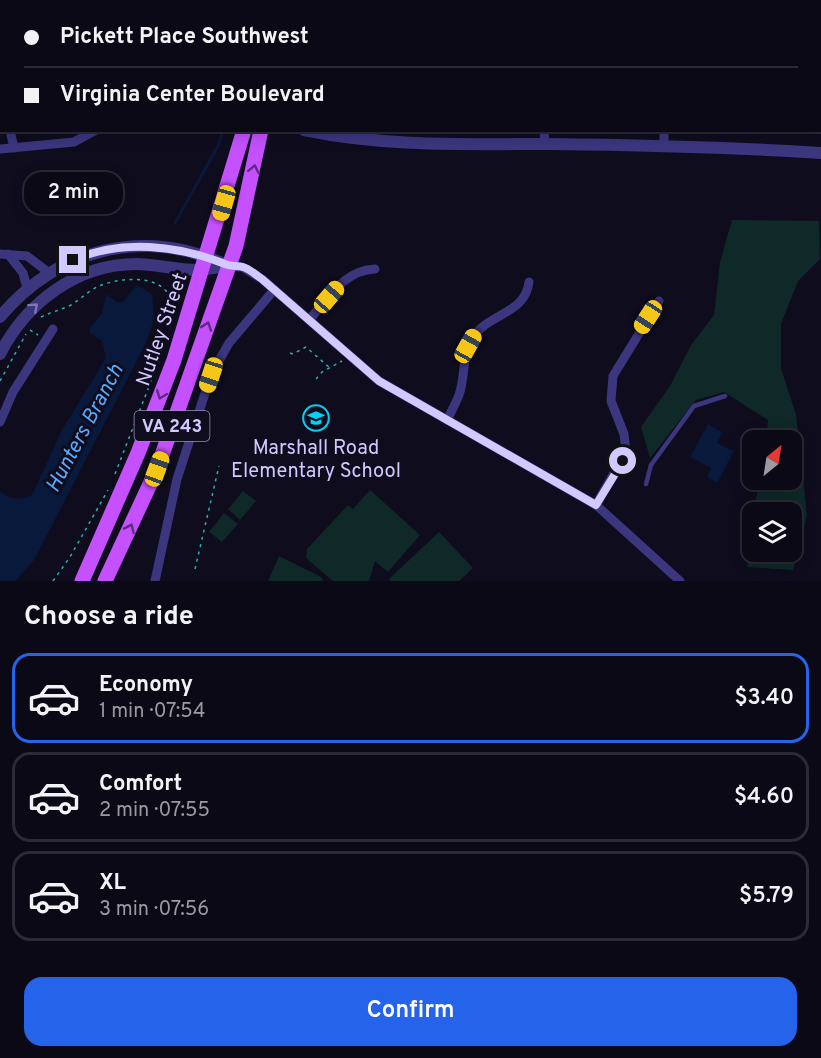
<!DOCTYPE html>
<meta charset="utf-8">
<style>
body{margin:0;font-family:Overpass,sans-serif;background:#14121f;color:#f1f3f6;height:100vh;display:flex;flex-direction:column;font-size:22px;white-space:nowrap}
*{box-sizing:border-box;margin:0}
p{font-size:20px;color:#9a9aa1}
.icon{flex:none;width:33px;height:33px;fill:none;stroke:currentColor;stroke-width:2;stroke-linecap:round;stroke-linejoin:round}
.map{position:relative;height:581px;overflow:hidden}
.panel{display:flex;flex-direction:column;background:#0b0916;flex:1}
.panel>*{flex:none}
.guide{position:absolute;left:0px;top:0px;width:822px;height:132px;box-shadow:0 3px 15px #0003,0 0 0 2px #2b2a35;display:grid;align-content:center;height:132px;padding:0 24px;background:#0b0916}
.needle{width:39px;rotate:30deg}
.fabs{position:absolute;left:742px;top:430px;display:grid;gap:12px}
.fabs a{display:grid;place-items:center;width:60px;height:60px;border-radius:12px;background:#0b0916;box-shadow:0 3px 15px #0003,0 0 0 2px #2b2a35;font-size:30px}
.end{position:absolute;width:27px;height:27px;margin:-14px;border:8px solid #d1c9ff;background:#111;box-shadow:0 0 0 3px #111}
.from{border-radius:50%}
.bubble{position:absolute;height:42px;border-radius:18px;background:#0b0916;box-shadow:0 3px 15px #0003,0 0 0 2px #2b2a35;font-size:20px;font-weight:600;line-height:42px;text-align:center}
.car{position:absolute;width:18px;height:36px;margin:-18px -9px;border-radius:8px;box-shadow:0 0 4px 2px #0007;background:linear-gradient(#f5c518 24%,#345 0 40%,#f5c518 0 76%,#345 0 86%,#f5c518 0)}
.guide b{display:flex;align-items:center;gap:21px;height:57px;font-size:22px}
.guide b+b{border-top:2px solid #2b2a35}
.guide i{width:15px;height:15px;background:#f1f3f6}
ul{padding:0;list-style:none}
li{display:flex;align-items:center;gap:18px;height:90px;margin:0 12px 9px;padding:0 12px;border:3px solid #2b2a35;border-radius:18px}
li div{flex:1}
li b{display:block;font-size:22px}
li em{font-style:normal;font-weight:600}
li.on{border-color:#2563eb}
li>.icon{width:54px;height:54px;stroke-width:1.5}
h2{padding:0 24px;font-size:27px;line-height:72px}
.cta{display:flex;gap:12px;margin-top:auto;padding:12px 24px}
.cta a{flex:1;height:69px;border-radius:18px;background:#2563eb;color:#fff;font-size:24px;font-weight:600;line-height:69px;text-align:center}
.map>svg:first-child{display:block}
</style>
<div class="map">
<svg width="821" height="581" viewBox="0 0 821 581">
<rect width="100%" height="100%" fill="#0f0c1e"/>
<!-- green -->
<g fill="#0f2828">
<polygon points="732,220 819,221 820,259 798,281 781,324 781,368 796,415 807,515 793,570 747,567 753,514 753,552 792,552 792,513 753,513 760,480 792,480 792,441 766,441 768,420 724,392 696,400 650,458 641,427 670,386 691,345 714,315 720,262"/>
<polygon points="370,490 420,535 388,572 375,561 369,581 333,581 306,558 307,549 348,505 353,509"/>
<polygon points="243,491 256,501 240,520 228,509"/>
<polygon points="224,513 238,524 222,542 209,532"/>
<polygon points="439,532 473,568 459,581 390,581 389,579"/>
<polygon points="279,556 321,577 324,581 268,581"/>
</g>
<!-- water -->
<g fill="#08193b">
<path d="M137,285L152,294L154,319L146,343L34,560L15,581H0V492C11,499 20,501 32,495L62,430L106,358L102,341L90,333V328L102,313L106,294L117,302H123Z"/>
<polygon points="708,424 722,432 717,443 734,451 717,483 707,477 711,468 690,457"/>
</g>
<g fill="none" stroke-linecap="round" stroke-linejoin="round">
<!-- stream -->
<g stroke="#08193b" stroke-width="3">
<polyline points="257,2 257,0"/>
<polyline points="175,223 218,146 223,130"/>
</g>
<!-- path -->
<g stroke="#2bb0ad" stroke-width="1.5" stroke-dasharray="3 4.5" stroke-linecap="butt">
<polyline points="85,2 87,0"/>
<polyline points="0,70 2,69"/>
<path d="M41,317C51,312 61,310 71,305C81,299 88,291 99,286C121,277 164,273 172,302L182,288"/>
<polyline points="30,330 38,335"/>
<polyline points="290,353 293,354 306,347 330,368"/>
<polyline points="316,379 322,372 342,361"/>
<polyline points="0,381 26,334"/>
<polyline points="115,474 164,348"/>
<polyline points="195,569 219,466"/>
<polyline points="53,581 70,557 108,490"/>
</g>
<!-- service -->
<polyline stroke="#3b367e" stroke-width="4.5" points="646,484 651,465 694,406 725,396"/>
<!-- minor -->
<g stroke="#3b367e" stroke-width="9">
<polyline points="383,0 383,2"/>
<polyline points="528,0 528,2"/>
<polyline points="175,2 176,0"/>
<polyline points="737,2 738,1"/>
<polyline points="0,3 3,0"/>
<polyline points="1,83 2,85"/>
<polyline points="10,130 14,148"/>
<polyline points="544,130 545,144"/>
<polyline points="664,130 664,146"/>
<polyline points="0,149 74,142 96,130"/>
<polyline points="0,254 27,256 48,272"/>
<polyline points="8,254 23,273 27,288"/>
<polyline points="228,266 242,267 262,279 379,381 596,505 680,581"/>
<path d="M309,320C328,299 344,270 375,269"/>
<path d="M447,420C451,412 456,403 459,395C466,375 461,354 474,336C490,313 525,314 529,282"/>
<polyline points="0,422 13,392 53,329"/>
<polyline points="596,505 626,452 624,434 611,401 613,376 659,301"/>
<polyline points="155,581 177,479 211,375 229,343 274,290"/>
</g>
<!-- tertiary -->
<g stroke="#3b367e" stroke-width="12">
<path d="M304,130C386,147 466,144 549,144C639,145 730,147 821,153"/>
<path d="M0,317C58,248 145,226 228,266"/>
<path d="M0,354C26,303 77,264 136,264C156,264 176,270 196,270C206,270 217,267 228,266"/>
</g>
<!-- primary -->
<g stroke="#c450ff" stroke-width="15">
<polyline points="272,2 272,0"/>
<polyline points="287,2 288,0"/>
<polyline points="82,581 138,453 174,360 244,130"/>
<polyline points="105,581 157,469 236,246 261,130"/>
</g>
</g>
<!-- one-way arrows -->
<defs><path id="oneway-chevron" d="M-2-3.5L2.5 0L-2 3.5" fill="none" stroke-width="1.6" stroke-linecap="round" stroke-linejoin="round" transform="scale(1.5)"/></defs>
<g stroke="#602b83">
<use href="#oneway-chevron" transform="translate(254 169) rotate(-78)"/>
<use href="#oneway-chevron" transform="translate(207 326) rotate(-71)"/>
<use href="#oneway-chevron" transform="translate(161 395) rotate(111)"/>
<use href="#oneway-chevron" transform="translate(130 528) rotate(-66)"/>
</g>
<use stroke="#7e78b8" href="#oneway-chevron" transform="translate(34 307) rotate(-42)"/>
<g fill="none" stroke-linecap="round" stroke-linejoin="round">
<!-- route -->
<path stroke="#d1c9ff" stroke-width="8" d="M73,260C122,239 177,245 225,264C231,267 237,265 243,267C250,269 256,275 262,279L379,381L596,505L623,461"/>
</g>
<!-- icons -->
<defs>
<g id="school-ring" transform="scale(1.35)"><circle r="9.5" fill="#0f0c1e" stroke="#00d2f4" stroke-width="1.5"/><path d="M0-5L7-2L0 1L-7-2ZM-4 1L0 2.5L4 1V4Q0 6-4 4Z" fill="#00d2f4"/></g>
</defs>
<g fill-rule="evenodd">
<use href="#school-ring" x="316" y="418"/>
</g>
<g text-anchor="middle" stroke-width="6" stroke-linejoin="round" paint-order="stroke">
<!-- shield labels -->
<rect fill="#0f0c1e" stroke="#9790bc" stroke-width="1.5" x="134.5" y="411" width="75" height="30" rx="4.5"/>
<g font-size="18" font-weight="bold" fill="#d1c9ff">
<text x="172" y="432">VA 243</text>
</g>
<!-- street labels -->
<g font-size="20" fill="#d1c9ff" stroke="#0f0c1e">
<text transform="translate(161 329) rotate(-71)" y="7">Nutley Street</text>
</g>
<!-- poi labels -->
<g font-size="20" fill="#d1c9ff" stroke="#0f0c1e">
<text x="316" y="454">Marshall Road<tspan x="316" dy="23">Elementary School</tspan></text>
</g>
<!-- water labels -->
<g font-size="21" font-style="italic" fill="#57abff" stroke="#0f0c1e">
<text transform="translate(84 428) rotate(-62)" y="7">Hunters Branch</text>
</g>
</g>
</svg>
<div class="fabs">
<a><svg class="needle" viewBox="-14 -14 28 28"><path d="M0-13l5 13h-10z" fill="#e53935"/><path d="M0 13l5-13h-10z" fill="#9a9aa1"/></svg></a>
<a><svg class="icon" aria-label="layers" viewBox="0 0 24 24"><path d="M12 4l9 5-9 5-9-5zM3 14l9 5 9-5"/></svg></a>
</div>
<i class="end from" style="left:623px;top:461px"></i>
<i class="end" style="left:73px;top:260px"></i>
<div class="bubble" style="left:24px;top:172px;width:99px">2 min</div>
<i class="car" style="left:224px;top:203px;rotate:196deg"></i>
<i class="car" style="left:329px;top:297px;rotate:41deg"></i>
<i class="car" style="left:648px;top:317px;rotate:213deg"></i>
<i class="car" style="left:468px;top:346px;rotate:29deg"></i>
<i class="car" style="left:211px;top:375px;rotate:198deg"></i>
<i class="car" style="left:157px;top:469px;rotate:20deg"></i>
<div class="guide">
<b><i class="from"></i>Pickett Place Southwest</b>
<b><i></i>Virginia Center Boulevard</b>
</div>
</div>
<section class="panel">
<h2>Choose a ride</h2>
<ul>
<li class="on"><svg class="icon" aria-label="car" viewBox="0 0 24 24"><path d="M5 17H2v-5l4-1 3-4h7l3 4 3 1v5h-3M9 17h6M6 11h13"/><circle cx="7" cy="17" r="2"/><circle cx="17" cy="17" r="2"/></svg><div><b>Economy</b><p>1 min · 07:54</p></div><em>$3.40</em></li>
<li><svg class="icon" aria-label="car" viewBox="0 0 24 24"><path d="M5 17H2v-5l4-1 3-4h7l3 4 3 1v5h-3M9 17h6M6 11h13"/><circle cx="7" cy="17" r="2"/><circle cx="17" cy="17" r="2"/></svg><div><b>Comfort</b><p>2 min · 07:55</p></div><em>$4.60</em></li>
<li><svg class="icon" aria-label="car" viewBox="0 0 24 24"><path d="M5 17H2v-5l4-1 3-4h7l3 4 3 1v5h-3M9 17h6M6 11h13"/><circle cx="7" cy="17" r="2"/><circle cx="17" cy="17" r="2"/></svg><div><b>XL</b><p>3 min · 07:56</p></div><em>$5.79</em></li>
</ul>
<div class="cta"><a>Confirm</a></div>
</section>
